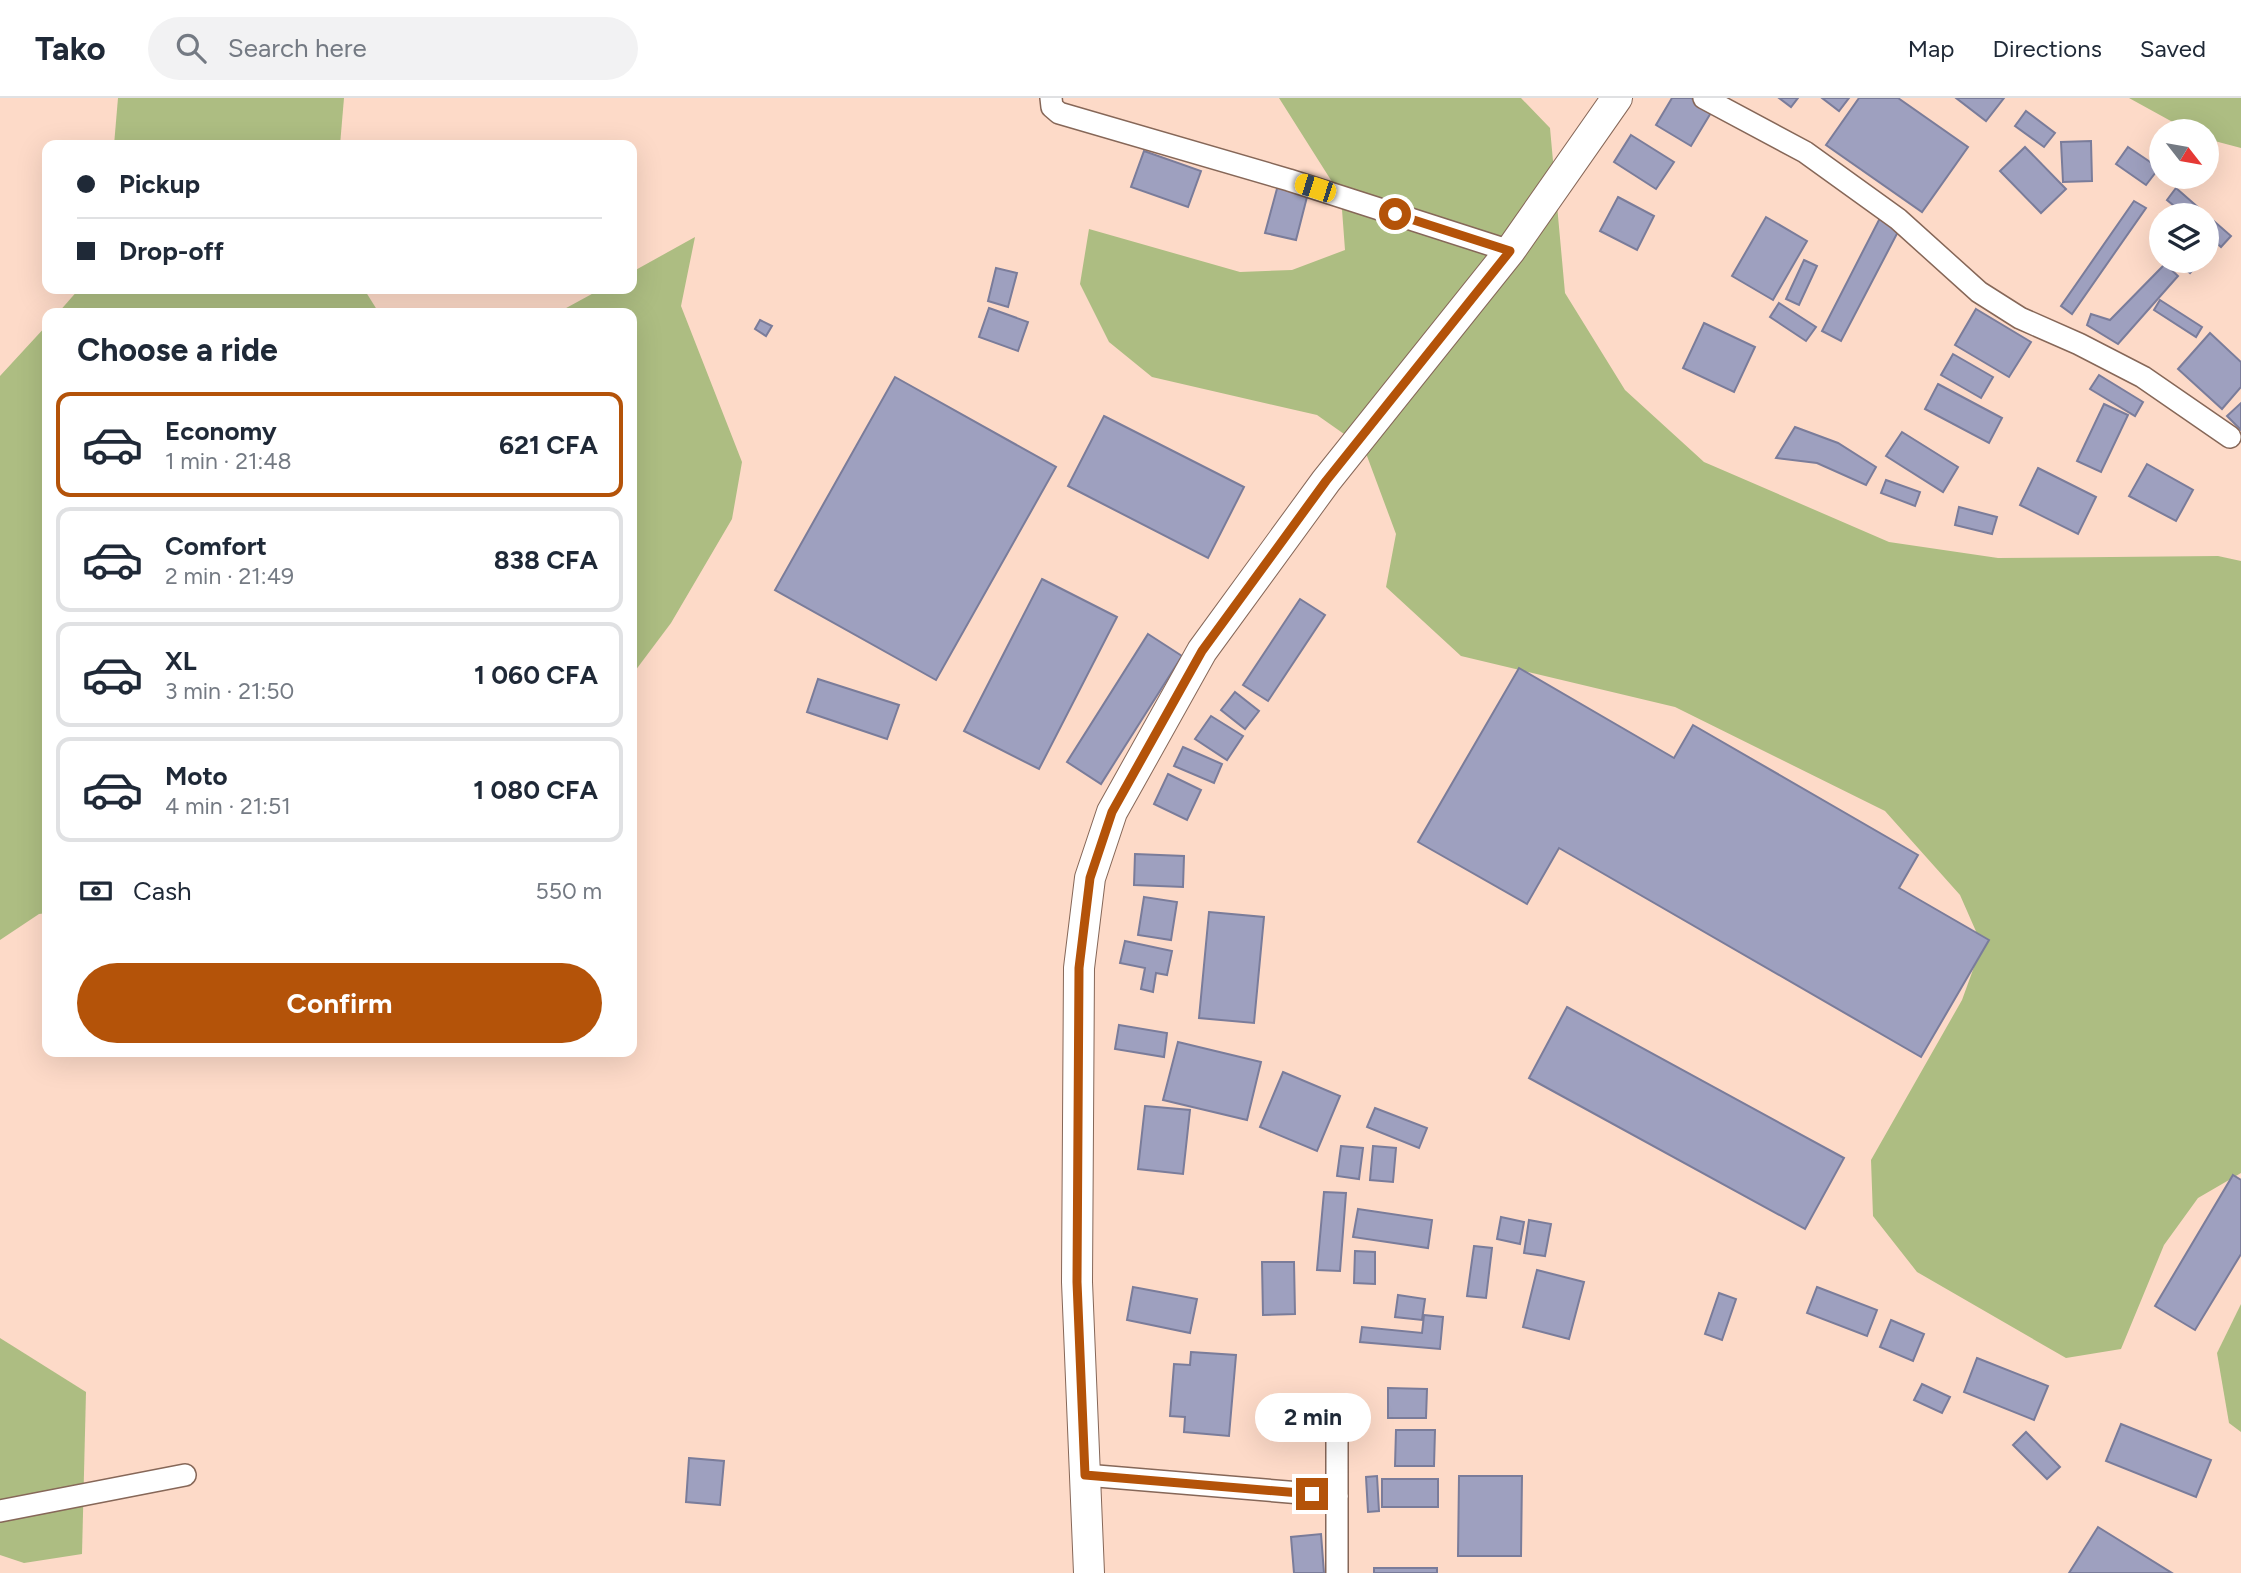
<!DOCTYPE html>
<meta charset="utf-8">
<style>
body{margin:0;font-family:Figtree,sans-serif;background:#f2f2f3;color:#1f2937;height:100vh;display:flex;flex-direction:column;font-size:26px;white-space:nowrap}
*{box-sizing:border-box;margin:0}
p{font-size:23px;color:#747a83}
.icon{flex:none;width:38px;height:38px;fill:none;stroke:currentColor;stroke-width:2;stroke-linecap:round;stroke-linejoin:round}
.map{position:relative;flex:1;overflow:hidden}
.side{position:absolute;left:42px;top:210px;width:595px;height:749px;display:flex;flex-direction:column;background:#fff;border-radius:14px;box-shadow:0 7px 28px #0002}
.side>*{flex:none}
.banner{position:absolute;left:42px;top:42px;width:595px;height:154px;border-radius:14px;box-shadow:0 7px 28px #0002;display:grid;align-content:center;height:154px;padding:0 35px;background:#fff}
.needle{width:46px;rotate:121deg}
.fabs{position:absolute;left:2149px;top:21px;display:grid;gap:14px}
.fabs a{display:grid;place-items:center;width:70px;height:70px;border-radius:50%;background:#fff;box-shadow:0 7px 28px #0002;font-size:35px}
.end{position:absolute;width:32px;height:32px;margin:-16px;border:9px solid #b45309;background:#fff;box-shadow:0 0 0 4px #fff}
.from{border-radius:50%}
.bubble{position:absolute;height:49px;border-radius:24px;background:#fff;box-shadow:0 7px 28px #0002;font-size:23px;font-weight:700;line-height:49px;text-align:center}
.car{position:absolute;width:21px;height:42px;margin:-21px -10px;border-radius:9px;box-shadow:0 0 5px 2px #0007;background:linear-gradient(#f5c518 24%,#345 0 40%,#f5c518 0 76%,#345 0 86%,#f5c518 0)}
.banner b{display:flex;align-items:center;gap:24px;height:66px;font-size:26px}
.banner b+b{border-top:2px solid #e0e1e3}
.banner i{width:18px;height:18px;background:#1f2937}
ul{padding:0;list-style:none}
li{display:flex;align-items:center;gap:21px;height:105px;margin:0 14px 10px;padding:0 21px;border:4px solid #e0e1e3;border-radius:14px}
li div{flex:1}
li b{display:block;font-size:26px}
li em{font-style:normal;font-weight:700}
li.selected{border-color:#b45309}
li>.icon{width:63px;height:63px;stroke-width:1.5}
h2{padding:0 35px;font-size:32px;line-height:84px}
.pay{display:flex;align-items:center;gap:18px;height:77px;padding:0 35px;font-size:26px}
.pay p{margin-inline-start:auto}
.cta{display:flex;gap:14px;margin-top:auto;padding:14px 35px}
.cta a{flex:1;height:80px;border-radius:42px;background:#b45309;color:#fff;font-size:28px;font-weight:700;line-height:80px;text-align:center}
header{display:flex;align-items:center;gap:42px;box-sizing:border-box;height:98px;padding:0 35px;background:#fff;border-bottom:2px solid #e0e1e3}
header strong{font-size:33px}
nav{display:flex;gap:38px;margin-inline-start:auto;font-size:24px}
.search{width:490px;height:63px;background:#f2f2f3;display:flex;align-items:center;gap:18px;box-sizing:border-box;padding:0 24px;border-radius:38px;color:#747a83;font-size:26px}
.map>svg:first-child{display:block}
</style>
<header>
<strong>Tako</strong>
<div class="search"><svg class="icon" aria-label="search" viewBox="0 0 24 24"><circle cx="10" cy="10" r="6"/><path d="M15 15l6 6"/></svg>Search here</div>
<nav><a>Map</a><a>Directions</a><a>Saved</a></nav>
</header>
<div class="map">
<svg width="2241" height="1475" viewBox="0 0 2241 1475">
<rect width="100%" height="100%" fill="#fddac8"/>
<!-- green -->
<g fill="#adbd82">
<polygon points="118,0 344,0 340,47 114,47"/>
<polygon points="1279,0 1521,0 1550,30 1565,195 1625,292 1704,364 1889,444 1998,460 2218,458 2241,463 2241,1075 2198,1100 2164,1147 2121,1251 2066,1260 1917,1174 1873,1118 1871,1062 1962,902 1982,847 1960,797 1885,713 1675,609 1461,558 1386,489 1396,436 1364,350 1317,317 1152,279 1109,244 1080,186 1089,131 1240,174 1292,172 1345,152 1341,98"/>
<polygon points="2129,0 2241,0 2241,50 2207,41 2207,33 2189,33"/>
<polygon points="695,139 681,208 742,364 732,421 671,525 632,577 632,215 557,215 601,191 632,191 632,174"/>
<polygon points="79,191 364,191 379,215 58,215"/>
<polygon points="47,227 47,815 39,816 0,842 0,278"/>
<polygon points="2241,1206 2241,1334 2229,1325 2217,1255"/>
<polygon points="0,1240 86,1294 82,1456 24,1465 0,1457"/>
</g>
<!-- building -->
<g fill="#9ea0bf" stroke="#7a7c9a" stroke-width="2">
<polygon points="1672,0 1691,0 1712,13 1691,48 1656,27"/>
<polygon points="1779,0 1798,0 1791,9"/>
<polygon points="1822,0 1849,0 1839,13"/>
<polygon points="1859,0 1898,0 1968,49 1922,114 1826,47"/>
<polygon points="1956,0 2004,0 1986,23"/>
<polygon points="2026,13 2055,35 2044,49 2015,28"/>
<polygon points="1631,37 1674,64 1656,91 1614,64"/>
<polygon points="2091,43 2092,83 2063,84 2061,44"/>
<polygon points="2025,49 2066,91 2041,115 2000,73"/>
<polygon points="2128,49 2159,70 2146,87 2116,66"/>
<polygon points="1144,53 1201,73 1188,109 1131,89"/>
<polygon points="1278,87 1308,95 1296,142 1265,135"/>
<polygon points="2176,90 2231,138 2221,149 2207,136 2207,117 2185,117 2167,102"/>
<polygon points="1618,99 1654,118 1637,152 1600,133"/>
<polygon points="2134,103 2146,110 2072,216 2061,208"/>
<polygon points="1881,118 1901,128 1841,243 1822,233"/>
<polygon points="1766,119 1807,143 1773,202 1732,178"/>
<polygon points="2161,131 2161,150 2152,142"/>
<polygon points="1804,162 1817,168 1799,207 1786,201"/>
<polygon points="2176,163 2200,163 2190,175"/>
<polygon points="2165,166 2178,178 2118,246 2087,227 2091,216 2110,222"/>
<polygon points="996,170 1017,175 1008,209 988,203"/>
<polygon points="2160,202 2202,229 2196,239 2154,212"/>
<polygon points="1779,205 1816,229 1806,243 1770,219"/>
<polygon points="989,210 1028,224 1018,253 979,239"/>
<polygon points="1976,211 2031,244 2009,279 1955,247"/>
<polygon points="760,222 772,228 766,238 755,231"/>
<polygon points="1704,225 1755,249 1734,294 1683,270"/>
<polygon points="2210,235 2241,264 2241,289 2222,311 2178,271"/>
<polygon points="1953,256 1993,279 1981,300 1941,277"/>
<polygon points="2099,277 2143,304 2135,318 2090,291"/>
<polygon points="895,279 1056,369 936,582 775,492"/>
<polygon points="1938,286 2002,320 1989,345 1925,311"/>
<polygon points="2241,305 2241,332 2227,318"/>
<polygon points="2104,306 2128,317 2101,374 2077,363"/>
<polygon points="1104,318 1244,389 1208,460 1068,388"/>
<polygon points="1795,329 1838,345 1876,369 1866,387 1817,365 1776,360"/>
<polygon points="1902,334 1958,369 1943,394 1886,358"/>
<polygon points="2147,366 2193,392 2176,423 2129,398"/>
<polygon points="2038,370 2096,399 2078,436 2020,407"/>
<polygon points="1886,382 1920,394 1915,408 1881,395"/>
<polygon points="1959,409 1997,419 1992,436 1955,427"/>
<polygon points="1042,481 1117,519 1039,671 964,633"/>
<polygon points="1300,501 1325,517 1268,603 1243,587"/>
<polygon points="1148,536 1182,558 1101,686 1067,664"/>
<polygon points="1519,570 1674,660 1693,627 1918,757 1899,790 1989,842 1921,959 1559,750 1527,806 1418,744"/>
<polygon points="818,581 899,607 887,641 807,614"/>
<polygon points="1235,594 1259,613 1245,631 1221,612"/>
<polygon points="1211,618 1243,638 1227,662 1195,641"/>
<polygon points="1183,649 1222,666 1214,685 1174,668"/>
<polygon points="1168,676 1201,692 1187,722 1154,706"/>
<polygon points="1135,756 1184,758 1183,789 1134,787"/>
<polygon points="1144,799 1177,804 1171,842 1138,837"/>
<polygon points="1209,814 1264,819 1254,925 1199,920"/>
<polygon points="1125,843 1172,853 1167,877 1156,875 1153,894 1141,891 1145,870 1120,865"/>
<polygon points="1567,909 1844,1060 1805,1131 1529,980"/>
<polygon points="1119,927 1167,935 1164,959 1115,951"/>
<polygon points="1178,944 1261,964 1247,1022 1163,1002"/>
<polygon points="1283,974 1340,998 1317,1053 1260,1029"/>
<polygon points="1145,1008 1190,1012 1183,1076 1138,1071"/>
<polygon points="1375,1010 1427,1030 1419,1050 1367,1029"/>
<polygon points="1341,1048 1363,1050 1359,1081 1337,1078"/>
<polygon points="1373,1048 1396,1050 1393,1084 1370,1082"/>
<polygon points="2233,1077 2241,1082 2241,1156 2195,1232 2155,1208"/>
<polygon points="1324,1094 1346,1095 1340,1173 1317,1172"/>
<polygon points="1358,1111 1432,1122 1428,1150 1353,1139"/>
<polygon points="1501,1119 1524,1124 1520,1146 1497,1141"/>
<polygon points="1529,1122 1551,1126 1545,1158 1524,1155"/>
<polygon points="1474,1148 1492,1150 1486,1200 1467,1198"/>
<polygon points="1355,1153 1375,1154 1375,1186 1354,1185"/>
<polygon points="1262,1164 1294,1164 1295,1216 1263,1217"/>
<polygon points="1537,1172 1584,1184 1569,1241 1523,1229"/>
<polygon points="1133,1189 1197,1201 1190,1235 1127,1222"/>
<polygon points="1817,1189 1877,1212 1867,1238 1807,1215"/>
<polygon points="1719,1195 1736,1201 1722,1242 1705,1236"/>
<polygon points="1398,1197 1425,1201 1422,1222 1395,1219"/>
<polygon points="1424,1217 1443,1219 1440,1251 1360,1244 1362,1229 1422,1235"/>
<polygon points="1891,1222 1924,1236 1913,1263 1880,1249"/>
<polygon points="1191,1254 1236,1257 1229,1338 1184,1334 1185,1319 1170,1318 1174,1266 1190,1267"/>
<polygon points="1977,1260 2048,1288 2034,1322 1964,1294"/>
<polygon points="1922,1286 1950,1299 1942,1315 1914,1302"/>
<polygon points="1388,1290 1427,1291 1426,1320 1388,1320"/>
<polygon points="2121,1326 2211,1362 2196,1399 2106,1363"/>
<polygon points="1396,1332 1435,1332 1434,1368 1395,1368"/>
<polygon points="2026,1334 2060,1369 2047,1381 2013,1347"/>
<polygon points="689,1360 724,1363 720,1407 686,1404"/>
<polygon points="1377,1378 1379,1413 1368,1414 1366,1379"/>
<polygon points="1459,1378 1522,1378 1521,1458 1458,1458"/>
<rect x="1382" y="1381" width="56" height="28"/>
<polygon points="2098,1429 2172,1475 2069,1475"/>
<polygon points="1321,1436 1324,1475 1294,1475 1291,1439"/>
<rect x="1374" y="1470" width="63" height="5"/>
</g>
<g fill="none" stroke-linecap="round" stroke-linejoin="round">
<!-- minor casing -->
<g stroke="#866758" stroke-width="24">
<g id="minor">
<polyline points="1051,0 1052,9 1059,15 1289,82 1510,153"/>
<polyline points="1704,0 1805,54 1898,121 1979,194 2020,220 2079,246 2143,279 2230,339"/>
<polyline points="1085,1377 1337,1398"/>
<polyline points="0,1413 185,1377"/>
<polyline points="1337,1475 1337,1309"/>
</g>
</g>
<!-- secondary casing -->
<g stroke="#866758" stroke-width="32">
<polyline id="secondary" points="1089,1475 1077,1184 1079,870 1090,780 1112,714 1202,553 1326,383 1510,153 1617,0"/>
</g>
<!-- minor -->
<use href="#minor" stroke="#fff" stroke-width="21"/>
<!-- secondary -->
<use href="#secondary" stroke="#fff" stroke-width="30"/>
</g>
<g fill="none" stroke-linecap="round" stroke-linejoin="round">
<!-- route -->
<polyline stroke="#b45309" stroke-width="9" points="1312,1396 1085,1377 1077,1184 1079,870 1090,780 1112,714 1202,553 1326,383 1510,153 1395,116"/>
</g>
</svg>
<div class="fabs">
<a><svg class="needle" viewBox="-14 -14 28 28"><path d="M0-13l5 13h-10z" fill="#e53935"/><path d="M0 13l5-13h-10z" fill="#747a83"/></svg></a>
<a><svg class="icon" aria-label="layers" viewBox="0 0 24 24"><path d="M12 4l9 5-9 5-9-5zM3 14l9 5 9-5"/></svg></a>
</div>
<i class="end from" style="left:1395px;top:116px"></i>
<i class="end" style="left:1312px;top:1396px"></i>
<div class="bubble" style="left:1255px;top:1295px;width:116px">2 min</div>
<i class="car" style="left:1315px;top:90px;rotate:288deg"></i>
<div class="banner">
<b><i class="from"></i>Pickup</b>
<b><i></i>Drop-off</b>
</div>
<section class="side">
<h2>Choose a ride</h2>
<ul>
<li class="selected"><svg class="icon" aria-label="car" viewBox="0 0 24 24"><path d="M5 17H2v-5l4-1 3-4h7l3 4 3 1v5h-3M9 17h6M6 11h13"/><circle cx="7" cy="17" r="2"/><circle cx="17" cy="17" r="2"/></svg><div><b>Economy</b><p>1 min · 21:48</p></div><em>621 CFA</em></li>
<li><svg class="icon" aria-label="car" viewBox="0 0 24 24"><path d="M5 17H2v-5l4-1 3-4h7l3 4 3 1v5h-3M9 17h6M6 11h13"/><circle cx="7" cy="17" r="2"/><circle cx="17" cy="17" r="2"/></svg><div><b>Comfort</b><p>2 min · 21:49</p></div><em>838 CFA</em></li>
<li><svg class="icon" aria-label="car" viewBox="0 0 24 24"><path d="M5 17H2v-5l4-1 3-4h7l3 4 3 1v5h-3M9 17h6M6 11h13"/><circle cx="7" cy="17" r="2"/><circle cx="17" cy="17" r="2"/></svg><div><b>XL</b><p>3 min · 21:50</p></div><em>1 060 CFA</em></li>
<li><svg class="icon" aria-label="car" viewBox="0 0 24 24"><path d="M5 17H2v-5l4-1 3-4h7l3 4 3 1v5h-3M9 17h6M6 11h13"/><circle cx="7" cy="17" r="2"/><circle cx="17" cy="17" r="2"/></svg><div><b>Moto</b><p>4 min · 21:51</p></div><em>1 080 CFA</em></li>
</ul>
<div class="pay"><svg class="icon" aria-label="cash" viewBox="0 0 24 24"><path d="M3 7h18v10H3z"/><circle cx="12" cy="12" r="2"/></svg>Cash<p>550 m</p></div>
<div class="cta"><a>Confirm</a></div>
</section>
</div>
